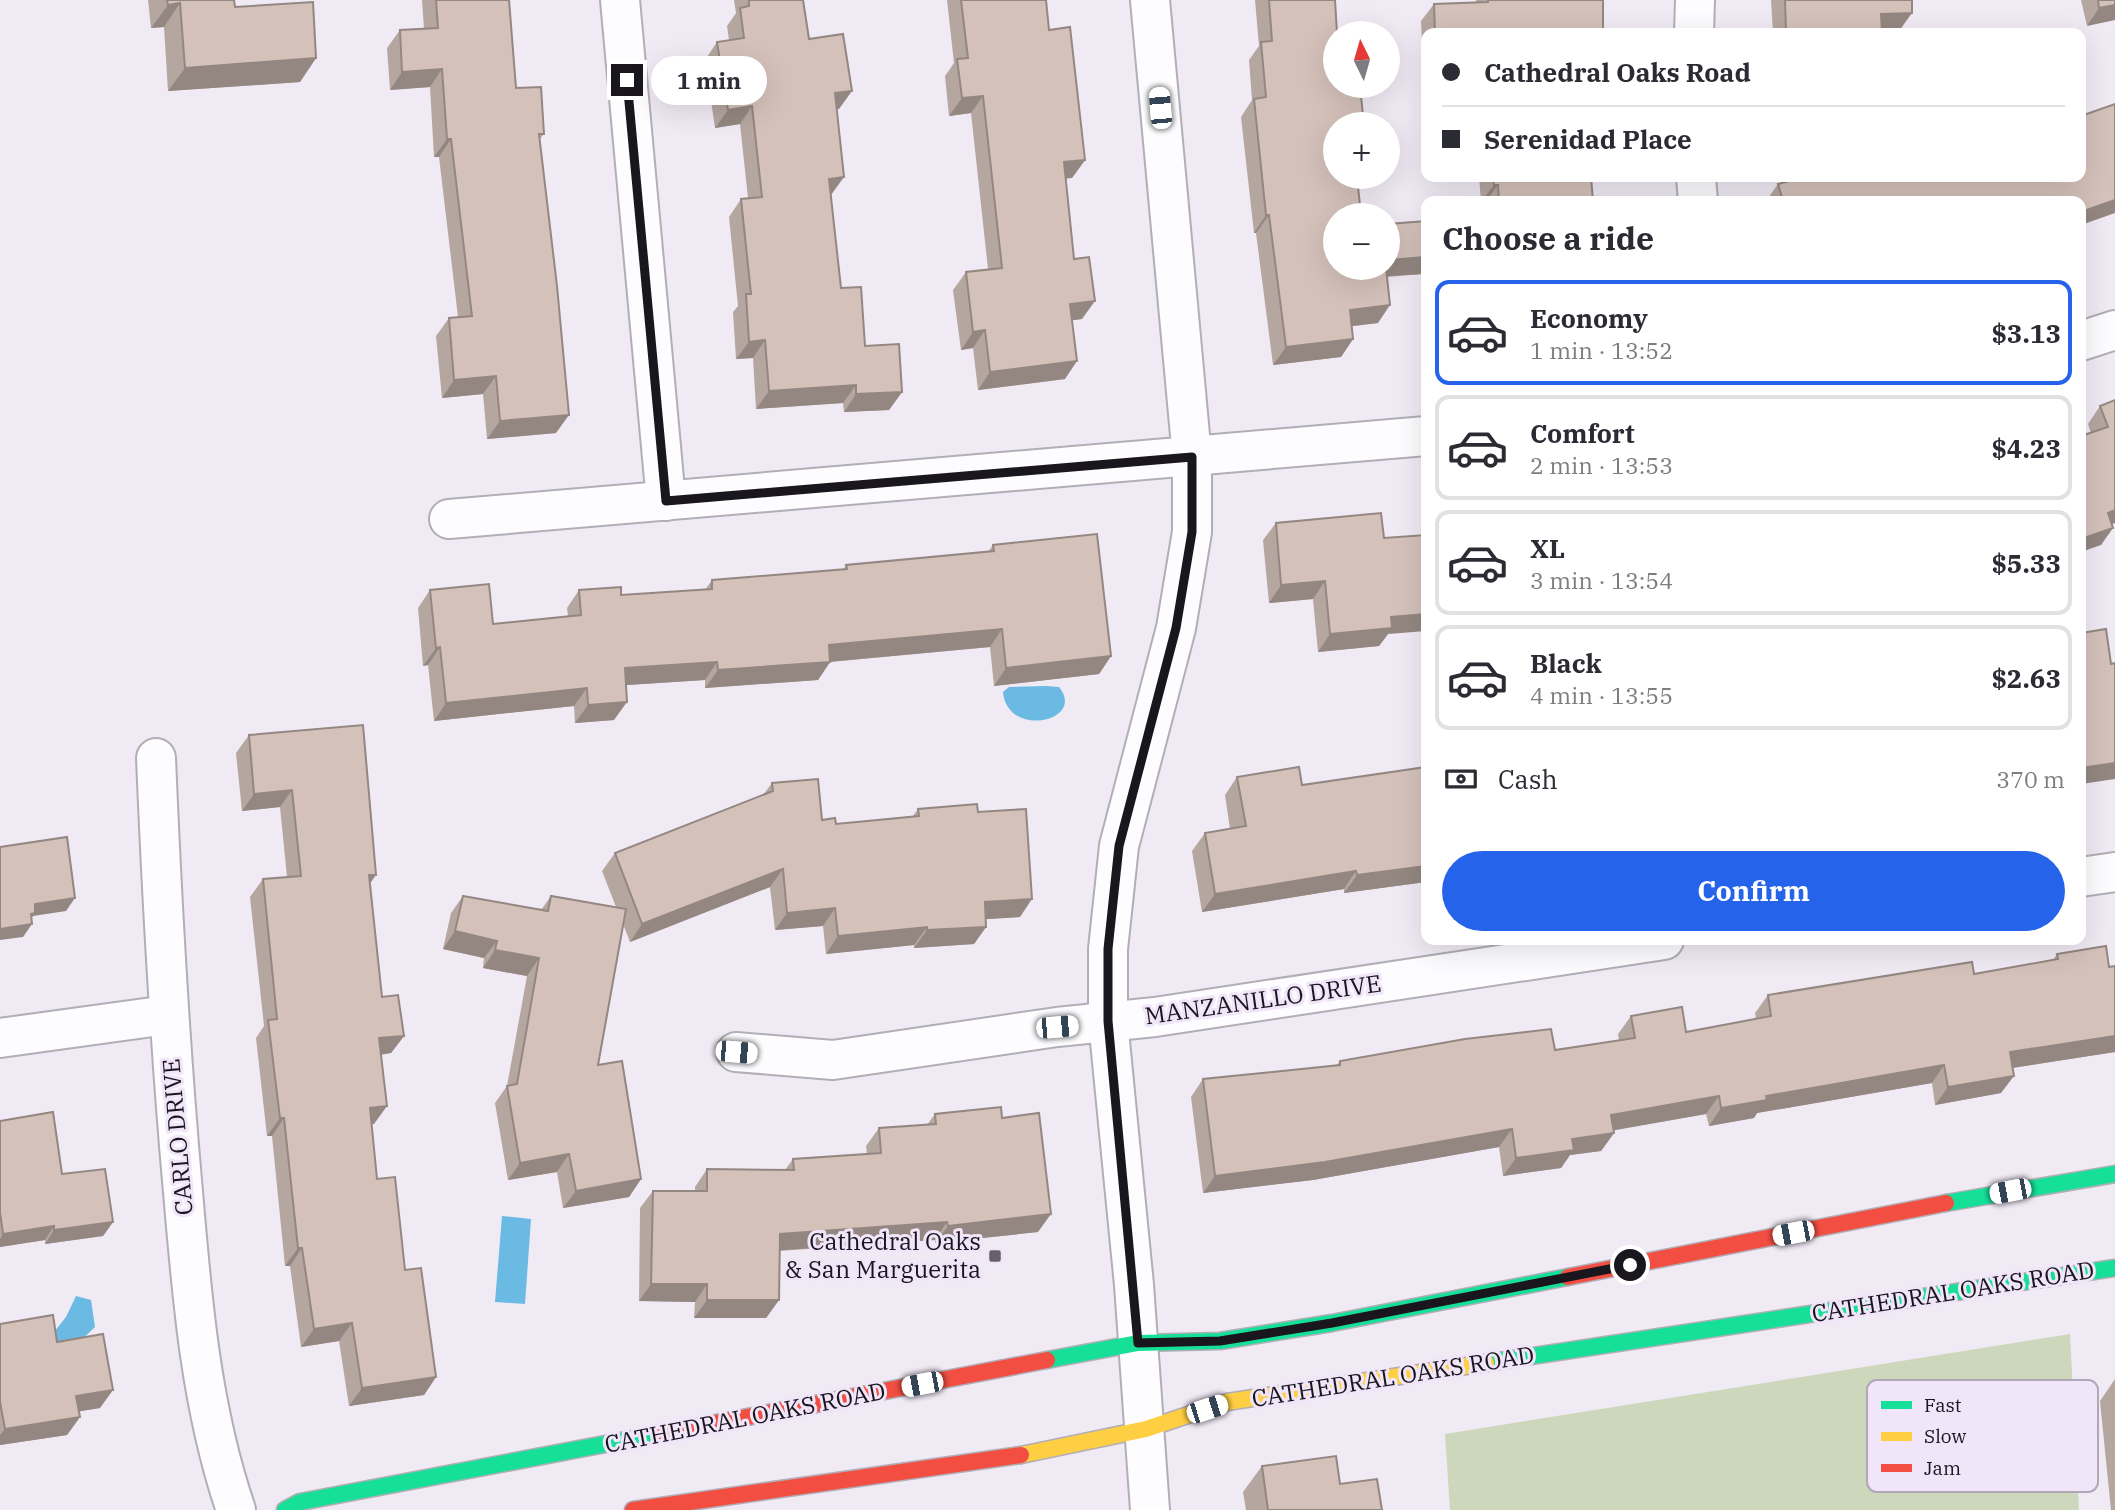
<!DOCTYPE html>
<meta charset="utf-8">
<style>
body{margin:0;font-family:"IBM Plex Serif",serif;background:#f7f7f7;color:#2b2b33;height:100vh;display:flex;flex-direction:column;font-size:26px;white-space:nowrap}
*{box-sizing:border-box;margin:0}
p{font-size:23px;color:#7c7c81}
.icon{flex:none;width:38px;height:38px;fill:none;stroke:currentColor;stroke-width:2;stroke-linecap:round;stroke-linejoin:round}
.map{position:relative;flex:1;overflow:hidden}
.drawer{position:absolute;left:1421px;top:196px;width:665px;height:749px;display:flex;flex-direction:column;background:#fff;border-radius:14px;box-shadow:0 7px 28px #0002}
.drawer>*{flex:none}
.hud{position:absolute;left:1421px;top:28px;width:665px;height:154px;border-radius:14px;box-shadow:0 7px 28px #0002;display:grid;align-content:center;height:154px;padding:0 21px;background:#fff}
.needle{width:46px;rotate:355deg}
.controls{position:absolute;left:1323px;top:21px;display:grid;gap:14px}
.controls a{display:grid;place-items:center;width:77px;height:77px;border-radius:50%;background:#fff;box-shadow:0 7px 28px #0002;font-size:35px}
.end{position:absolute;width:32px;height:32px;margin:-16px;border:9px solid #1a161d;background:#fff;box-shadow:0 0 0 4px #fff}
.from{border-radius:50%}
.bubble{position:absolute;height:49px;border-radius:24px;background:#fff;box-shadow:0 7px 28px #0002;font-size:23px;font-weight:700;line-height:49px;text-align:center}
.car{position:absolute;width:21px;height:42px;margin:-21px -10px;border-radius:9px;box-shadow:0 0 5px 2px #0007;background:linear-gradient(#fff 24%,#345 0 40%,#fff 0 76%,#345 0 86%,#fff 0)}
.hud b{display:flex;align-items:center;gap:24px;height:66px;font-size:26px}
.hud b+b{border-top:2px solid #e1e1e2}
.hud i{width:18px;height:18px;background:#2b2b33}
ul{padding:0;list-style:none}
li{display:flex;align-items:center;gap:21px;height:105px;margin:0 14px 10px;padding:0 7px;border:4px solid #e1e1e2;border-radius:14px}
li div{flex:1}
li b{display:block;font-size:26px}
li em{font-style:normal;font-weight:700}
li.active{border-color:#2563eb}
li>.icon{width:63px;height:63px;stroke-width:1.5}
h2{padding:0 21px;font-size:32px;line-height:84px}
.pay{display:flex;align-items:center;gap:18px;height:77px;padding:0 21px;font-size:26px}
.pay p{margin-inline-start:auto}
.button{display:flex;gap:14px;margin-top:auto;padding:14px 21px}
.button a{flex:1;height:80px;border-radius:42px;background:#2563eb;color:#fff;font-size:28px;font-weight:700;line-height:80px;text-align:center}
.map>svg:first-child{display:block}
</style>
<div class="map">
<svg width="2115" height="1510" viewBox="0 0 2115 1510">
<rect width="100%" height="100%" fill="#f0eaf5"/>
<!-- green -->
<polygon fill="#cdd7bb" points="2070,1334 2079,1510 1450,1510 1445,1434"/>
<!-- water -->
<g fill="#6bbae4">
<path d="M1046,686L1059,687C1087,721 1007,739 1003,692L1009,687Z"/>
<polygon points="502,1216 531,1219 525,1304 495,1302"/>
<polygon points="76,1296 91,1300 95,1327 75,1346 55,1347 54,1332 66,1317"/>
</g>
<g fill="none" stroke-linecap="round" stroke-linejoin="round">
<!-- street casing -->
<g stroke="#b2aeb6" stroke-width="42">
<g id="street">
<polyline points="620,0 666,501"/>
<polyline points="1694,33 1695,0"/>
<polyline points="1696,177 1698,201"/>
<polyline points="2081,341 2115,330"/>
<polyline points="449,519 1426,436"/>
<path d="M156,758C162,903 170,1047 183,1192C192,1299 201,1408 236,1510"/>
<polyline points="2081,877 2115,872"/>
<polyline points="0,1038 167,1015"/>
<polyline points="736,1052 833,1060 1057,1027 1155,1017 1664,940"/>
<polyline points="1150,1510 1134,1285 1108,1021 1108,949 1119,846 1176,628 1192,532 1192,457 1150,0"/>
</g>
</g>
<!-- fast casing -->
<g stroke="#b2aeb6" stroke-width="19">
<g id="fast">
<polyline points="1946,1203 2115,1174"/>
<polyline points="1047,1360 1138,1343 1220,1341 1332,1323 1568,1277"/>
<polyline points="1486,1363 2115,1268"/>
<polyline points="285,1510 300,1502 658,1434"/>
</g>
</g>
<!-- slow casing -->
<g stroke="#b2aeb6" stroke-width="19">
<polyline id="slow" points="1021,1455 1146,1429 1227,1402 1486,1363"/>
</g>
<!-- jam casing -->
<g stroke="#b2aeb6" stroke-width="19">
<g id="jam">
<polyline points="1568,1277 1946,1203"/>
<polyline points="658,1434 1047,1360"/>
<polyline points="633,1510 1021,1455"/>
</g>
</g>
<!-- street -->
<use href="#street" stroke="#fdfcfe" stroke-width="38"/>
<!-- fast -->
<use href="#fast" stroke="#16e098" stroke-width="16"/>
<!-- slow -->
<use href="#slow" stroke="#ffcf43" stroke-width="16"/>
<!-- jam -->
<use href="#jam" stroke="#f24e42" stroke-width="16"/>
</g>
<!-- wall -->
<g fill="#b6a6a0">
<polygon points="148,0 234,0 235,7 316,58 300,82 168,91 164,27 151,28"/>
<polygon points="422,0 509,0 516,88 544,134 539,140 556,433 487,439 483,394 442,398 436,336 449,318 458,317 439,157 434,157 430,87 390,90 387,48 400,30 424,29"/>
<polygon points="734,0 803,0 809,39 839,109 837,109 831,195 841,288 865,346 902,392 889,410 844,412 843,403 756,409 753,358 736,359 733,312 738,306 729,217 741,199 748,198 740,124 715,128 705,60 717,42 729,40 727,26 736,13"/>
<polygon points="947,0 1046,0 1049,30 1085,160 1072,178 1066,178 1074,259 1082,319 1072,320 1065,379 978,390 973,348 961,350 953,290 966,272 988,269 971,113 949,116 945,76 954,63"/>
<polygon points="1255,0 1335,0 1335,268 1426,221 1426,269 1423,274 1387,277 1378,323 1352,326 1353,339 1341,357 1273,365 1256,233 1254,233 1241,117 1252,100 1249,60 1259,46"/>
<polygon points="1476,0 1603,0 1601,33 1426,33 1426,67 1423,67 1421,21 1434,4 1476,2"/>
<polygon points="1771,0 1912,0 1899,31 1882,32 1882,33 1773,33"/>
<polygon points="2081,0 2115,0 2087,26"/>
<polygon points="1479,177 1591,177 1593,201 1481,201"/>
<polygon points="1778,184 2081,201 1766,201"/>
<polygon points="2115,400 2115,523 2112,524 2101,545 2091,433 2088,424 2100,406"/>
<polygon points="1276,523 1384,538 1388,634 1379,646 1318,652 1313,599 1269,603 1263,540"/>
<polygon points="993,545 1111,656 1099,674 994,686 990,647 830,662 818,680 705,688 705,680 626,685 614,720 575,723 574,706 434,721 428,665 423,666 418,608 430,590 493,624 568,616 567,608 579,590 621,595 705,590 712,580 843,570 846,565 988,552"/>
<polygon points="249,735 370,883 382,997 404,1036 391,1053 381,1055 374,1124 371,1124 377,1179 436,1377 424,1395 349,1406 339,1341 301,1347 290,1266 285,1266 272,1136 267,1136 256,1038 264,1026 250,897 263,879 287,877 280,807 242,811 236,753"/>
<polygon points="1237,777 1302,785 1426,882 1344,893 1344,889 1202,912 1192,851 1205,833 1230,829 1225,795"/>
<polygon points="772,783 822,820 836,824 913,816 918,809 978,812 1020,917 986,919 986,927 974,944 914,948 914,945 826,954 823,926 775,930 770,887 630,942 623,924 598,1065 641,1179 629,1197 563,1208 557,1172 508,1180 495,1103 507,1086 527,976 483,968 484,958 443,949 451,913 463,896 541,910 551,896 616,907 602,871 615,853 763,795"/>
<polygon points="2057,954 2109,967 2115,966 2115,1052 2013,1068 2001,1093 1935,1105 1932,1083 1757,1113 1754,1118 1709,1126 1706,1114 1613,1130 1614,1133 1601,1151 1570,1155 1561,1168 1503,1176 1499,1147 1313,1180 1203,1193 1191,1097 1203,1079 1336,1066 1340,1061 1555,1050 1619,1040 1618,1034 1631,1016 1686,1032 1756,1019 1755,1013 1768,995 1974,974 2053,960"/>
<polygon points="935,1114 1002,1118 1038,1232 935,1243 935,1240 780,1251 779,1300 766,1318 694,1318 695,1302 639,1301 640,1208 653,1191 695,1191 695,1187 707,1169 785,1170 793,1159 867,1154 866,1146 879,1128 927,1125"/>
<polygon points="0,1121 62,1174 113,1222 103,1236 45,1244 45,1240 0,1247"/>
<polygon points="0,1324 57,1342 100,1408 79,1411 80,1417 67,1435 0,1445"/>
<polygon points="2115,1379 2115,1510 2111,1510 2100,1401"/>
<polygon points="1262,1466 1340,1484 1382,1510 1246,1510 1243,1492"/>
</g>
<!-- shaded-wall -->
<g fill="#948782">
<polygon points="180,3 164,27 151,28 168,5"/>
<polygon points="2115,5 2115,20 2087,26 2099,8"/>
<polygon points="1912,13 1899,31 1869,32 1881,14"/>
<polygon points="1586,30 1603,30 1601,33 1584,33"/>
<polygon points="316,58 300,82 168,91 185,68"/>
<polygon points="442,69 430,87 390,90 402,72"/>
<polygon points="852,91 839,109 823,111 835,93"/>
<polygon points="983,96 971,113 949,116 962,98"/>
<polygon points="752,106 740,124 715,128 728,110"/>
<polygon points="447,139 451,139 439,157 434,157"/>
<polygon points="1085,160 1072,178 1052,180 1064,162"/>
<polygon points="844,177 831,195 829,179"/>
<polygon points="1494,185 1498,185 1486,201 1482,201"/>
<polygon points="2115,200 2115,213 2081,225 2081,212"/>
<polygon points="1266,215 1269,215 1256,233 1254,233"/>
<polygon points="1426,257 1426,269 1423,274 1372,277 1379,268 1388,268 1388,260"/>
<polygon points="1095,301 1082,319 1058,322 1070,304"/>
<polygon points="1390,305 1378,323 1337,328 1350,310"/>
<polygon points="985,330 973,348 961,350 973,332"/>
<polygon points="1353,339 1341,357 1273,365 1286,347"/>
<polygon points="765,340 753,358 736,359 749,342"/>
<polygon points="1077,361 1065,379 978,390 990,372"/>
<polygon points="496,376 483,394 442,398 454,380"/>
<polygon points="856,385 843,403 756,409 769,391"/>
<polygon points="902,392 889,410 844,412 856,394"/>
<polygon points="569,415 556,433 487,439 500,421"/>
<polygon points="2115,510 2115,523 2096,531 2108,513"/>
<polygon points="2113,528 2101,545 2081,552 2081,539"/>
<polygon points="1325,581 1313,599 1269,603 1281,585"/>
<polygon points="1426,614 1426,631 1388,634 1379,646 1318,652 1330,634 1391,617"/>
<polygon points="1002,629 990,647 816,663 829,645"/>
<polygon points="440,647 428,665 423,666 436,648"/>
<polygon points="1111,656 1099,674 994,686 1006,668"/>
<polygon points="717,662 705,680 612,686 625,668"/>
<polygon points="830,662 818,680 705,688 718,670"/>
<polygon points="587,688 574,706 434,721 446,703"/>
<polygon points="627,702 614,720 575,723 588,705"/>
<polygon points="2115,763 2115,779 2081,784 2081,768"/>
<polygon points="292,790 280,807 242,811 254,794"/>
<polygon points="1426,866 1426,882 1344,893 1357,875"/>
<polygon points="783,869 770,887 630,942 642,924"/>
<polygon points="1356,871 1344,889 1202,912 1215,894"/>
<polygon points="369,875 376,875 364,892"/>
<polygon points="75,898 66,911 33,916 27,925 32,924 23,937 0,940 0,929 35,904"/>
<polygon points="1032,899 1020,917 972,920 985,902"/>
<polygon points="835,908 823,926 775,930 787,913"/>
<polygon points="927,927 914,945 826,954 838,936"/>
<polygon points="986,927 974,944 914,948 927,930"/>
<polygon points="455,931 497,941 484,958 443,949"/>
<polygon points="495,950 539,958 527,976 483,968"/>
<polygon points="404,1036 391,1053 366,1056 379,1038"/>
<polygon points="2115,1036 2115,1052 1998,1070 2010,1052"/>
<polygon points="1944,1065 1932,1083 1757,1113 1754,1118 1709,1126 1721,1108 1766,1096"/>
<polygon points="2014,1076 2001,1093 1935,1105 1948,1087"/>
<polygon points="1719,1096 1706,1114 1599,1133 1611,1115"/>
<polygon points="387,1106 374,1124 357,1126 370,1108"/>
<polygon points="280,1118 284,1118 272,1136 267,1136"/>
<polygon points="1512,1129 1499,1147 1313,1180 1203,1193 1215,1176"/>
<polygon points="1614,1133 1601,1151 1570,1155 1561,1168 1503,1176 1516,1158 1572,1139"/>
<polygon points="569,1154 557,1172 508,1180 520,1163"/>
<polygon points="641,1179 629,1197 563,1208 576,1191"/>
<polygon points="1051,1214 1038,1232 935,1243 948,1226"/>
<polygon points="113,1222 103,1236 45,1244 54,1230"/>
<polygon points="947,1222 935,1240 767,1251 780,1234"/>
<polygon points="54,1226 45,1240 0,1247 0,1239 3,1234"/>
<polygon points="298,1248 302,1248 290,1266 285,1266"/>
<polygon points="651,1284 707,1284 695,1302 639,1301"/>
<polygon points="707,1300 779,1300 766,1318 694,1318"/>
<polygon points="352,1323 339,1341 301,1347 314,1329"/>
<polygon points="436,1377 424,1395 349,1406 362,1388"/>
<polygon points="113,1390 100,1408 64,1414 76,1396"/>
<polygon points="80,1417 67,1435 0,1445 0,1435 5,1429"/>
</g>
<!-- building -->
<g fill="#d4c1ba" stroke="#948782" stroke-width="2">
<polygon points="167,0 234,0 235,7 313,2 316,58 185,68 180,3 168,5"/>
<polygon points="436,0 509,0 516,88 541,87 544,134 539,134 557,286 569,415 500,421 496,376 454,380 449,318 472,316 451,139 447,139 442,69 402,72 400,30 438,28"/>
<polygon points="749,0 803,0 809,39 843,34 852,91 835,93 844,177 829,179 841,288 861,287 865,346 899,344 902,392 856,394 856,385 769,391 765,340 749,342 746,294 751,294 741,199 762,197 752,106 728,110 717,42 744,38 740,8 749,6"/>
<polygon points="961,0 1046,0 1049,30 1070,27 1085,160 1064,162 1074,259 1089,257 1095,301 1070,304 1077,361 990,372 985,330 973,332 966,272 1002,268 983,96 962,98 957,59 968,58"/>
<polygon points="1269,0 1335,0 1337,33 1335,33 1335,86 1342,86 1342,89 1360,87 1364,124 1335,124 1335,177 1357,177 1361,215 1335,215 1335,268 1386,268 1390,305 1350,310 1353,339 1286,347 1269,215 1266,215 1254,99 1266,97 1261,42 1272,41"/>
<polygon points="1488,0 1603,0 1603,30 1586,30 1586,33 1435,33 1434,4 1488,2"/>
<polygon points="1785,0 1912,0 1912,13 1881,14 1882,33 1786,33"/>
<polygon points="2098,0 2115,0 2115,5 2099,8"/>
<polygon points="2115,104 2115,200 2081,212 2081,201 1783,201 1778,184 1804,177 2081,177 2081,116"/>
<polygon points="1493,177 1591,177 1593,201 1499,201 1498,185 1494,185"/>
<polygon points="1426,221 1426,257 1388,260 1388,224"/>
<polygon points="2115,400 2115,510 2108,513 2113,528 2081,539 2081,436 2108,427 2100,406"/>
<polygon points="1381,513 1384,538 1426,535 1426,614 1391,617 1392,628 1330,634 1325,581 1281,585 1276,523"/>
<polygon points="1097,534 1111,656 1006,668 1002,629 829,645 830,662 718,670 717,662 625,668 627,702 588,705 587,688 446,703 440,647 436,648 430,590 489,584 493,624 581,615 579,590 621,587 621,595 712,589 712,580 847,569 846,565 994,551 993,545"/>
<polygon points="2106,629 2111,664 2115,663 2115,763 2081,768 2081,633"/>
<polygon points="363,725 376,875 369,875 382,997 398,995 404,1036 379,1038 387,1106 370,1108 377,1179 395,1177 405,1270 421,1268 436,1377 362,1388 352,1323 314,1329 302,1248 298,1248 284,1118 280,1118 268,1020 277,1019 263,879 301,876 292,790 254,794 249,735"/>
<polygon points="1299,767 1302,785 1426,767 1426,866 1357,875 1356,871 1215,894 1205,833 1246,826 1237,777"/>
<polygon points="818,779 822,820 835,818 836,824 919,816 918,809 977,804 978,812 1026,809 1032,899 985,902 986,927 927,930 927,927 838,936 835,908 787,913 783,869 642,924 615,853 773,791 772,783"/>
<polygon points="67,837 75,898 35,904 35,913 31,914 32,924 0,929 0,847"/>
<polygon points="463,896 548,911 551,896 626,909 598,1065 622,1061 641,1179 576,1191 569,1154 520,1163 507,1086 517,1084 539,958 495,950 497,941 455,931"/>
<polygon points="2106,946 2109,967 2115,966 2115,1036 2010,1052 2014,1076 1948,1087 1944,1065 1766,1096 1767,1100 1721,1108 1719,1096 1611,1115 1614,1133 1572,1139 1574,1150 1516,1158 1512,1129 1325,1162 1215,1176 1203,1079 1340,1065 1340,1061 1465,1039 1551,1029 1555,1050 1635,1038 1631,1016 1682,1007 1686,1032 1771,1016 1768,995 1972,962 1974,974 2058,959 2057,954"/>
<polygon points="1001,1107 1002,1118 1039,1113 1051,1214 948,1226 947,1222 780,1234 779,1300 707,1300 707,1284 651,1284 653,1191 707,1191 707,1169 794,1170 793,1159 881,1153 879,1128 936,1124 935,1114"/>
<polygon points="53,1112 62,1174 105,1169 113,1222 54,1230 54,1226 3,1234 0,1212 0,1121"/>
<polygon points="53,1315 57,1342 103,1334 113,1390 76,1396 80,1417 5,1429 0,1402 0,1324"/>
<polygon points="1336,1456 1340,1484 1377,1479 1382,1510 1268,1510 1262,1466"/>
</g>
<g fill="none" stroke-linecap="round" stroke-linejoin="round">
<!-- route -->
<polyline stroke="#1a161d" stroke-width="9" points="627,80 666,501 1192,457 1192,532 1176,628 1119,846 1108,949 1108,1021 1138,1343 1220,1341 1332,1323 1630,1265"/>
</g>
<!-- markers -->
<rect fill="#656069" stroke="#f1e6f9" stroke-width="2.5" x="988" y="1249" width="14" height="14" rx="3.5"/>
<g text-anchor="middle" stroke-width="6" stroke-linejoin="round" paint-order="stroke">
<!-- street labels -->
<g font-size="24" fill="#1a161d" stroke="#f1e6f9">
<text transform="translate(1263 1000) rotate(-8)" y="8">MANZANILLO DRIVE</text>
<text transform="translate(178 1137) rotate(-95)" y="8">CARLO DRIVE</text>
<text transform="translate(1953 1292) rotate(-9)" y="8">CATHEDRAL OAKS ROAD</text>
<text transform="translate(1393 1377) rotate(-9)" y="8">CATHEDRAL OAKS ROAD</text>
<text transform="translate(745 1418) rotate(-11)" y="8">CATHEDRAL OAKS ROAD</text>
</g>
<!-- poi labels -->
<g font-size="24" fill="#1a161d" stroke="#f1e6f9" text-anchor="end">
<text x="981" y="1250">Cathedral Oaks<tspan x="981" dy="28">&amp; San Marguerita</tspan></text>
</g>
</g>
<!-- legend -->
<rect x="1867" y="1380" width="231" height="112" rx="10" fill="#f1e6f9" stroke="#b0a8b7" stroke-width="2"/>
<rect x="1881" y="1401" width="31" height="8" fill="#16e098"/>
<rect x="1881" y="1432" width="31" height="9" fill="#ffcf43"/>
<rect x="1881" y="1464" width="31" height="8" fill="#f24e42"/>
<g font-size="19" fill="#1a161d">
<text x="1924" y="1412">Fast</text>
<text x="1924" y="1443">Slow</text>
<text x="1924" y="1475">Jam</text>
</g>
</svg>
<div class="controls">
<a><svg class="needle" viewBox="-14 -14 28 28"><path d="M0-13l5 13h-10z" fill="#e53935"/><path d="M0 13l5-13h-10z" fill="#7c7c81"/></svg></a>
<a>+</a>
<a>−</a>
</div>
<i class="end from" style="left:1630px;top:1265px"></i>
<i class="end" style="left:627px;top:80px"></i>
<div class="bubble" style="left:651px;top:56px;width:116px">1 min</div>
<i class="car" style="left:1160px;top:108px;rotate:355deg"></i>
<i class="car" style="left:1057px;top:1027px;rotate:85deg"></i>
<i class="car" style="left:736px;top:1052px;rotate:95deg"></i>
<i class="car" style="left:2010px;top:1191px;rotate:259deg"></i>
<i class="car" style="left:1793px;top:1233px;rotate:259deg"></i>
<i class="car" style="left:922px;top:1384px;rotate:259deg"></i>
<i class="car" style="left:1207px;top:1409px;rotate:72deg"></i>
<div class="hud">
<b><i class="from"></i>Cathedral Oaks Road</b>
<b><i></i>Serenidad Place</b>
</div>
<section class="drawer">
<h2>Choose a ride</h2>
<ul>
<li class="active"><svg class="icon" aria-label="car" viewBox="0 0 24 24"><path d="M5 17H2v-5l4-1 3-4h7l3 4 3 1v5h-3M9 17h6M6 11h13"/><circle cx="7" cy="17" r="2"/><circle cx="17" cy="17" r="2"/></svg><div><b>Economy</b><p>1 min · 13:52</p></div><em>$3.13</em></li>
<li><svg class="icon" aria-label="car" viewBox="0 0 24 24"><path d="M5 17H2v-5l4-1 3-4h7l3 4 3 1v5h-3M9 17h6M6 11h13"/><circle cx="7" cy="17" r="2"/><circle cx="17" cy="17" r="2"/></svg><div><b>Comfort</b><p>2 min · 13:53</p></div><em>$4.23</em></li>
<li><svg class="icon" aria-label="car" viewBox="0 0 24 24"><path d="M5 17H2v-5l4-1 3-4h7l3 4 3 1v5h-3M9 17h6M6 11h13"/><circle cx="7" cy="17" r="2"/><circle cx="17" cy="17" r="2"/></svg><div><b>XL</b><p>3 min · 13:54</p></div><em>$5.33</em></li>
<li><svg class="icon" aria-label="car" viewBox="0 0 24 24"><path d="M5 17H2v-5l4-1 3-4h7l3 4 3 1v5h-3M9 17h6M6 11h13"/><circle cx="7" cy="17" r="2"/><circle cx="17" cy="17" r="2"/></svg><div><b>Black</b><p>4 min · 13:55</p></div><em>$2.63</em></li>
</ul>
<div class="pay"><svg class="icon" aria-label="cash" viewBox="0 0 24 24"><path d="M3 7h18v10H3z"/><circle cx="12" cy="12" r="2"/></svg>Cash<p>370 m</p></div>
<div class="button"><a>Confirm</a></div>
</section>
</div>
